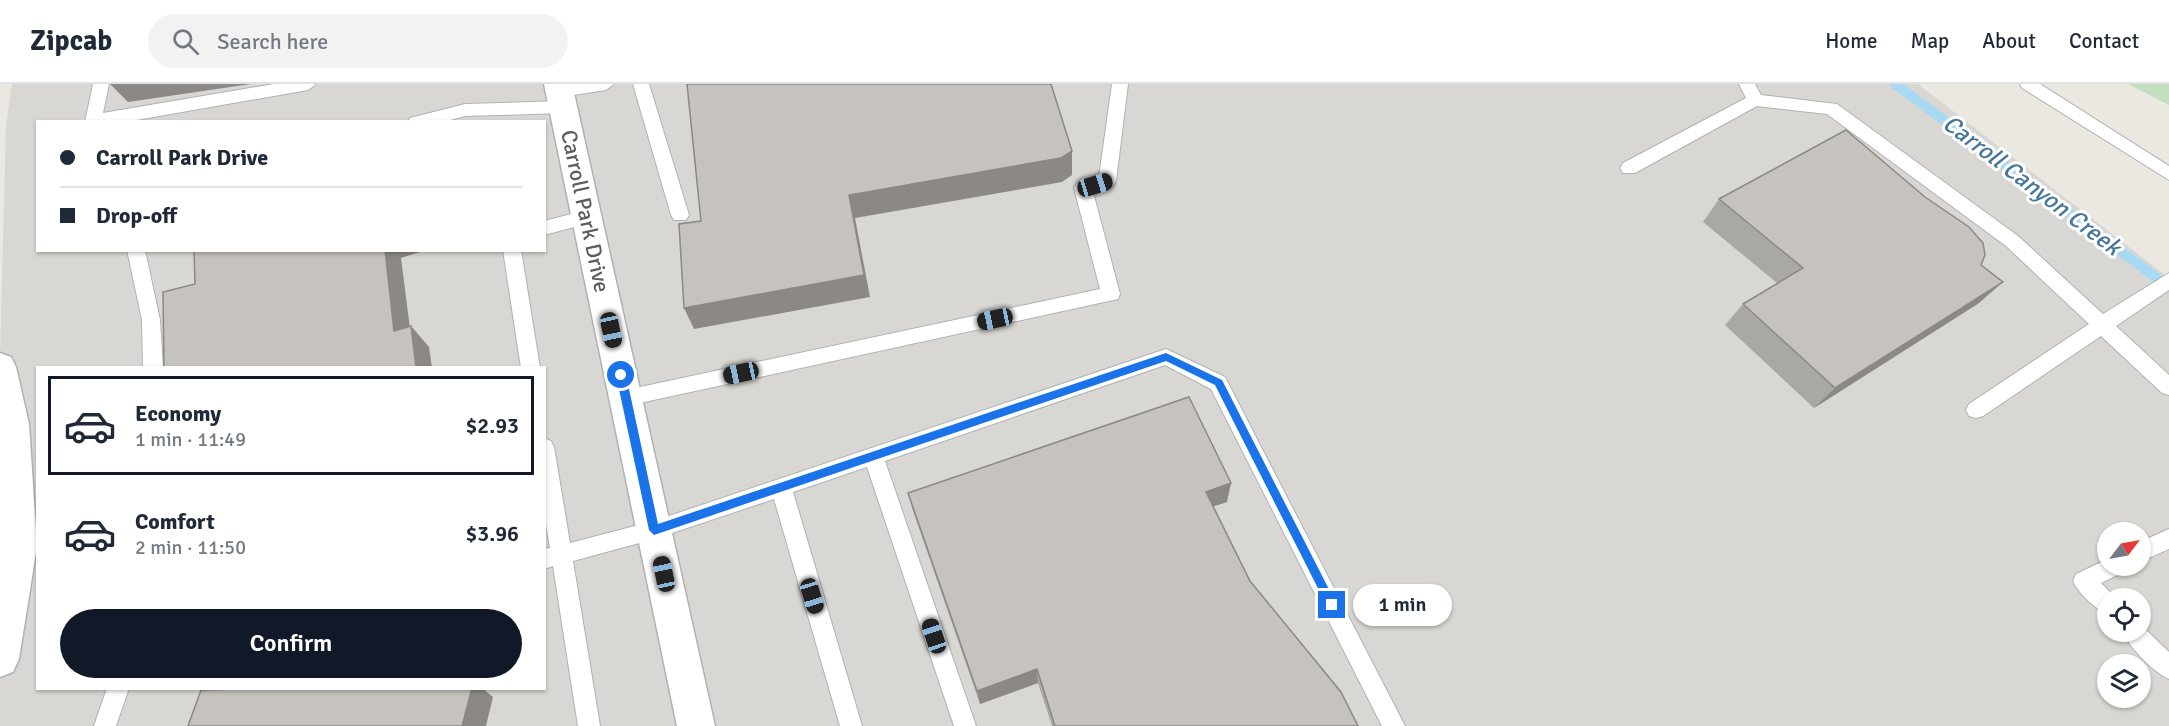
<!DOCTYPE html>
<meta charset="utf-8">
<style>
body{margin:0;font-family:Signika,sans-serif;background:#f2f2f3;color:#1f2937;height:100vh;display:flex;flex-direction:column;font-size:22px;white-space:nowrap}
*{box-sizing:border-box;margin:0}
p{font-size:20px;color:#747a83}
.icon{flex:none;width:33px;height:33px;fill:none;stroke:currentColor;stroke-width:2;stroke-linecap:round;stroke-linejoin:round}
.map{position:relative;flex:1;overflow:hidden}
.details{position:absolute;left:36px;top:282px;width:510px;height:324px;display:flex;flex-direction:column;background:#fff;border-radius:0px;box-shadow:0 2px 4px #0004}
.details>*{flex:none}
.hud{position:absolute;left:36px;top:36px;width:510px;height:132px;border-radius:0px;box-shadow:0 2px 4px #0004;display:grid;align-content:center;height:132px;padding:0 24px;background:#fff}
.needle{width:39px;rotate:58deg}
.controls{position:absolute;left:2097px;top:438px;display:grid;gap:12px}
.controls a{display:grid;place-items:center;width:54px;height:54px;border-radius:50%;background:#fff;box-shadow:0 2px 4px #0004;font-size:30px}
.end{position:absolute;width:27px;height:27px;margin:-14px;border:8px solid #1a73e8;background:#fff;box-shadow:0 0 0 3px #fff}
.from{border-radius:50%}
.bubble{position:absolute;height:42px;border-radius:21px;background:#fff;box-shadow:0 2px 4px #0004;font-size:20px;font-weight:600;line-height:42px;text-align:center}
.car{position:absolute;width:18px;height:36px;margin:-18px -9px;border-radius:8px;box-shadow:0 0 4px 2px #0007;background:linear-gradient(#222 24%,#8ab4d8 0 40%,#222 0 76%,#8ab4d8 0 86%,#222 0)}
.hud b{display:flex;align-items:center;gap:21px;height:57px;font-size:22px}
.hud b+b{border-top:2px solid #e0e1e3}
.hud i{width:15px;height:15px;background:#1f2937}
ul{padding:10px 0 0;list-style:none}
li{display:flex;align-items:center;gap:18px;height:99px;margin:0 12px 9px;padding:0 12px;border:3px solid transparent;border-radius:0px}
li div{flex:1}
li b{display:block;font-size:22px}
li em{font-style:normal;font-weight:600}
li.on{border-color:#111827}
li>.icon{width:54px;height:54px;stroke-width:1.5}
.button{display:flex;gap:12px;margin-top:auto;padding:12px 24px}
.button a{flex:1;height:69px;border-radius:36px;background:#111827;color:#fff;font-size:24px;font-weight:600;line-height:69px;text-align:center}
header{display:flex;align-items:center;gap:36px;box-sizing:border-box;height:84px;padding:0 30px;background:#fff;border-bottom:2px solid #e0e1e3}
header strong{font-size:28px}
nav{display:flex;gap:33px;margin-inline-start:auto;font-size:21px}
.search{width:420px;height:54px;background:#f2f2f3;display:flex;align-items:center;gap:15px;box-sizing:border-box;padding:0 21px;border-radius:33px;color:#747a83;font-size:22px}
.map>svg:first-child{display:block}
</style>
<header>
<strong>Zipcab</strong>
<div class="search"><svg class="icon" aria-label="search" viewBox="0 0 24 24"><circle cx="10" cy="10" r="6"/><path d="M15 15l6 6"/></svg>Search here</div>
<nav><a>Home</a><a>Map</a><a>About</a><a>Contact</a></nav>
</header>
<div class="map">
<svg width="2169" height="642" viewBox="0 0 2169 642">
<rect width="100%" height="100%" fill="#eae8e1"/>
<!-- industrial -->
<path fill="#d9d7d3" fill-rule="evenodd" d="M12,0H1918L2169,194V642H0V274L6,41ZM38,38H544V166H38ZM38,284H544V604H38ZM2108,448H2140V482H2108ZM2108,514H2140V548H2108ZM2108,580H2140V614H2108Z"/>
<!-- green -->
<polygon fill="#c3dfc0" points="2128,0 2169,0 2169,21"/>
<g fill="none" stroke-linecap="round" stroke-linejoin="round">
<!-- stream -->
<polyline stroke="#a8d9f3" stroke-width="10" points="1895,0 2169,203"/>
<!-- service casing -->
<g stroke="#afb2b5" stroke-width="2">
<g id="service">
<polygon points="93,0 109,0 103,29 274,0 316,0 308,6 125,38 85,38"/>
<polygon points="567,0 614,0 606,6 560,13 554,11 552,7 554,3"/>
<polygon points="633,0 649,0 689,131 686,136 674,136 671,131"/>
<polygon points="1112,0 1128,0 1116,97 1113,102 1093,108 1120,210 1118,215 626,322 619,320 616,314 619,308 626,306 1100,205 1074,104 1077,99 1099,93"/>
<polygon points="1739,0 1755,0 1761,11 1837,20 2018,152 2103,230 2169,189 2169,206 2116,242 2169,291 2169,311 2162,309 2101,252 1983,332 1976,334 1969,332 1966,326 1969,320 2089,240 2006,162 1827,30 1757,22 1635,89 1623,89 1620,84 1623,79 1746,14"/>
<polygon points="2020,0 2040,0 2169,82 2169,96 2022,4"/>
<polygon points="564,17 572,23 564,29 465,32 443,38 408,38 410,34 465,20"/>
<polygon points="587,126 593,128 596,133 593,138 544,151 544,137"/>
<polygon points="127,166 145,166 160,236 163,284 143,284 142,236"/>
<polygon points="503,166 521,166 540,284 521,284"/>
<polygon points="1166,265 1225,293 1405,642 1382,642 1211,305 1165,281 885,377 976,642 954,642 867,383 793,408 862,642 840,642 774,415 654,455 573,477 600,642 578,642 553,482 544,485 544,465 550,464 544,430 544,354 551,357 554,363 570,459 654,437"/>
<polygon points="2169,445 2169,465 2140,478 2140,458"/>
<path d="M2108,475V482H2126L2122,489L2101,499L2116,514H2108V530C2095,525 2079,510 2073,497L2076,490Z"/>
<path d="M2140,540L2169,568V595C2153,588 2129,563 2123,548H2140Z"/>
<polygon points="107,604 129,604 116,642 94,642"/>
</g>
</g>
<!-- minor casing -->
<g stroke="#afb2b5" stroke-width="3">
<polygon id="minor" points="544,0 572,0 715,642 677,642"/>
</g>
<!-- secondary casing -->
<g stroke="#aeb1b5" stroke-width="3">
<polygon id="secondary" points="0,269 11,273 16,283 29,340 37,462 19,575 13,588 0,593"/>
</g>
<!-- service -->
<use href="#service" fill="#fff" fill-rule="evenodd"/>
<!-- minor -->
<use href="#minor" fill="#fff" fill-rule="evenodd"/>
<!-- secondary -->
<use href="#secondary" fill="#fff" fill-rule="evenodd"/>
</g>
<!-- wall -->
<g fill="#aaa8a3">
<polygon points="1719,115 1981,181 1979,219 1814,324 1725,241 1743,220 1777,199 1703,138"/>
<polygon points="908,409 1227,418 1213,422 1250,497 1358,642 1052,642 1038,599 980,620 913,427"/>
</g>
<!-- shaded-wall -->
<g fill="#8b8885">
<polygon points="110,0 251,0 128,18"/>
<polygon points="1072,67 1072,91 1062,98 855,134 870,213 694,245 684,224 849,111"/>
<polygon points="385,166 426,166 401,174 413,268 394,247"/>
<polygon points="2003,198 1979,219 1814,324 1835,304"/>
<polygon points="411,242 429,263 432,284 416,284"/>
<polygon points="1231,399 1227,418 1203,426 1206,408"/>
<polygon points="1037,585 1038,599 980,620 977,607"/>
<polygon points="472,604 482,604 493,613 486,642 462,642"/>
</g>
<!-- building -->
<g fill="#c6c3be" stroke="#8b8885" stroke-width="1.5">
<polygon points="687,0 1051,0 1072,67 1061,74 849,111 864,191 684,224 679,140 701,137"/>
<polygon points="1846,46 1925,113 1969,143 1983,159 1985,171 1981,181 2003,198 1835,304 1743,220 1803,184 1719,115"/>
<polygon points="194,166 385,166 394,247 411,242 416,284 164,284 163,208 195,200"/>
<polygon points="1189,313 1231,399 1206,408 1250,497 1341,608 1358,642 1055,642 1037,585 977,607 908,409"/>
<polygon points="268,604 472,604 462,642 188,642 201,606"/>
</g>
<!-- route -->
<polygon fill="#1a73e8" points="1166,269 1222,296 1335,517 1335,524 1328,524 1215,301 1166,277 654,451 649,446 616,291 621,287 626,291 658,440"/>
<g text-anchor="middle" stroke-width="6" stroke-linejoin="round" paint-order="stroke">
<!-- street labels -->
<g font-size="22" fill="#5a5d60" stroke="#fff">
<text transform="translate(586 127) rotate(78)" y="8">Carroll Park Drive</text>
</g>
<!-- water labels -->
<g font-size="24" font-style="italic" fill="#46769b" stroke="#fff">
<text transform="translate(2032 101) rotate(37)" y="8">Carroll Canyon Creek</text>
</g>
</g>
</svg>
<div class="controls">
<a><svg class="needle" viewBox="-14 -14 28 28"><path d="M0-13l5 13h-10z" fill="#e53935"/><path d="M0 13l5-13h-10z" fill="#747a83"/></svg></a>
<a><svg class="icon" aria-label="locate" viewBox="0 0 24 24"><circle cx="12" cy="12" r="6"/><path d="M12 2v4M12 18v4M2 12h4M18 12h4"/></svg></a>
<a><svg class="icon" aria-label="layers" viewBox="0 0 24 24"><path d="M12 4l9 5-9 5-9-5zM3 14l9 5 9-5"/></svg></a>
</div>
<i class="end from" style="left:621px;top:291px"></i>
<i class="end" style="left:1332px;top:521px"></i>
<div class="bubble" style="left:1353px;top:500px;width:99px">1 min</div>
<i class="car" style="left:1095px;top:101px;rotate:73deg"></i>
<i class="car" style="left:995px;top:235px;rotate:258deg"></i>
<i class="car" style="left:611px;top:246px;rotate:168deg"></i>
<i class="car" style="left:741px;top:289px;rotate:258deg"></i>
<i class="car" style="left:664px;top:490px;rotate:348deg"></i>
<i class="car" style="left:812px;top:512px;rotate:163deg"></i>
<i class="car" style="left:934px;top:552px;rotate:341deg"></i>
<div class="hud">
<b><i class="from"></i>Carroll Park Drive</b>
<b><i></i>Drop-off</b>
</div>
<section class="details">
<ul>
<li class="on"><svg class="icon" aria-label="car" viewBox="0 0 24 24"><path d="M5 17H2v-5l4-1 3-4h7l3 4 3 1v5h-3M9 17h6M6 11h13"/><circle cx="7" cy="17" r="2"/><circle cx="17" cy="17" r="2"/></svg><div><b>Economy</b><p>1 min · 11:49</p></div><em>$2.93</em></li>
<li><svg class="icon" aria-label="car" viewBox="0 0 24 24"><path d="M5 17H2v-5l4-1 3-4h7l3 4 3 1v5h-3M9 17h6M6 11h13"/><circle cx="7" cy="17" r="2"/><circle cx="17" cy="17" r="2"/></svg><div><b>Comfort</b><p>2 min · 11:50</p></div><em>$3.96</em></li>
</ul>
<div class="button"><a>Confirm</a></div>
</section>
</div>
